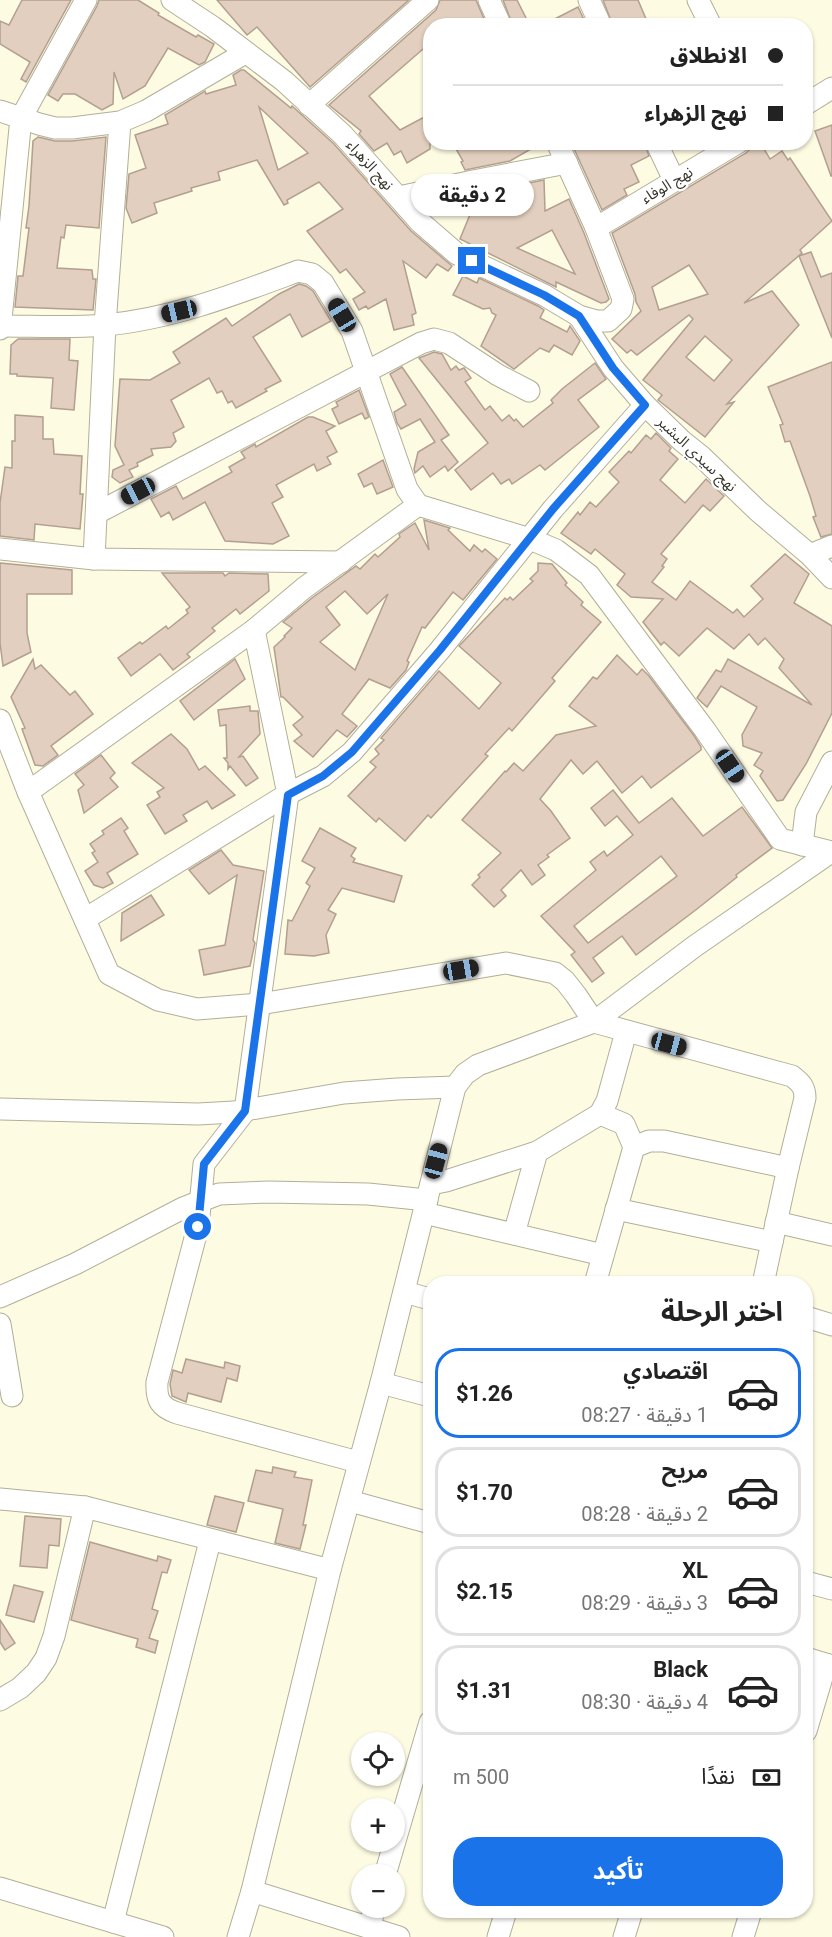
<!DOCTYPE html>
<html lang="ar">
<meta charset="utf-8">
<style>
body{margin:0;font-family:Roboto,"Noto Sans Arabic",sans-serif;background:#f2f2f2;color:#222;direction:rtl;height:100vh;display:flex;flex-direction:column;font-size:22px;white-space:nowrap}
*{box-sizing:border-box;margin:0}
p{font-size:20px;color:#767676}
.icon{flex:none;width:33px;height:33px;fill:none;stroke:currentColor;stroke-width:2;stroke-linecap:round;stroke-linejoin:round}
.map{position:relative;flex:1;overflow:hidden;direction:ltr}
.panel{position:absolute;left:423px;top:1276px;width:390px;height:642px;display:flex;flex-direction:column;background:#fff;border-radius:24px;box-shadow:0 2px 4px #0004;direction:rtl}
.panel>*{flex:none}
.hud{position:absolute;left:423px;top:18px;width:390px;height:132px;border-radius:24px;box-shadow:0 2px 4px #0004;direction:rtl;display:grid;align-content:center;height:132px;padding:0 30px;background:#fff}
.controls{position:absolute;left:351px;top:1732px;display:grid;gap:12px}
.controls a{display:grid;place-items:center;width:54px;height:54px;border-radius:50%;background:#fff;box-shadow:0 2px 4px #0004;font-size:30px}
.end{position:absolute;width:27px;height:27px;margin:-14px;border:8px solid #1a73e8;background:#fff;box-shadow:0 0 0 3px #fff}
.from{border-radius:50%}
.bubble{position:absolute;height:42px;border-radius:21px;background:#fff;box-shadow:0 2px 4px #0004;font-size:20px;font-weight:700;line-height:42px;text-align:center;direction:rtl}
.car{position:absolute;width:18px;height:36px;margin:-18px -9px;border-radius:8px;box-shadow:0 0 4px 2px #0007;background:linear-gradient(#222 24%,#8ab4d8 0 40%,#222 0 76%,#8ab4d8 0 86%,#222 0)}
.hud b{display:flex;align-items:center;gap:21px;height:57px;font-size:22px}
.hud b+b{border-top:2px solid #e0e0e0}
.hud i{width:15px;height:15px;background:#222}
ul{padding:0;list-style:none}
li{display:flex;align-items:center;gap:18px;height:90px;margin:0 12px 9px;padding:0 18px;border:3px solid #e0e0e0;border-radius:24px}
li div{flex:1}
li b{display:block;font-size:22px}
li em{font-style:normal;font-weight:700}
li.on{border-color:#1a73e8}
li>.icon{width:54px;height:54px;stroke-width:1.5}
h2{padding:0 30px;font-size:27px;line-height:72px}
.pay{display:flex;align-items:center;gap:15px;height:66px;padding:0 30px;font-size:22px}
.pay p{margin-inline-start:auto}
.cta{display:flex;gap:12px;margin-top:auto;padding:12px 30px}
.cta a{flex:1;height:69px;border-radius:24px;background:#1a73e8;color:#fff;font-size:24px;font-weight:700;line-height:69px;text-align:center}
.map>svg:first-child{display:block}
</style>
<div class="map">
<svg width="832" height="1937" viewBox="0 0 832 1937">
<rect width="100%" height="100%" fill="#fefbe3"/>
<!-- building -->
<g fill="#e3cfbf" stroke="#b29f90" stroke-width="1.5" fill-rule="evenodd">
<polygon points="22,0 71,0 26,82 21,79 30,62 0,44 0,21 9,25"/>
<polygon points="99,0 138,0 159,13 158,15 196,37 198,35 214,44 205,62 199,65 168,48 145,86 123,99 114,72 113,104 102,110 75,94 63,94 58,101 48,95 97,6"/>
<polygon points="217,0 409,0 310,87 257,27 247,35"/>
<polygon points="440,0 476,0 487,26 430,26 430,43 369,96 400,130 430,114 430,149 407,163 401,151 394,155 387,143 374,151 359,134 361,131 329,105 436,10"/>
<polygon points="503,0 517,0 530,26 513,26"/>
<polygon points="603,0 638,0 649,26 613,26"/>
<polygon points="578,7 587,26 541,26"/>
<path d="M241,70H244L291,108L292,106L334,144L411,231L452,266L448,271L437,264L426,278L403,261L416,313L412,315L414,325L394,330L386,299L368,309L366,306L359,310L353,299L365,292L346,269L340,273L307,231L343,209L319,182L287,200L288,203L284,205L257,160L218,172L220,180L191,188L192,191L154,203L157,213L132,223L126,208L129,174L146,168L135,135L168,124L165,115L205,91L206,94L236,85L233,75ZM259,107L308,153L278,170Z"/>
<polygon points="832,125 832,176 831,176 815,131"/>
<polygon points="38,137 55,141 72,141 106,137 99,228 66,225 64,238 61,237 57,268 92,270 93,279 96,279 93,310 15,307 18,276 23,276 29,228 26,228 29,206 33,141"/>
<polygon points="452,142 543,142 510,161 465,170 461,162 463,161"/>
<polygon points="571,142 585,142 588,149 600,142 644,142 649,156 631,165 639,182 624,189 627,195 602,210"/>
<path d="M752,142H760L770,159L782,151L788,160L790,158L832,221L800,250L802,253L744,303L772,291L799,325L727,404L734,402L705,437L658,400L662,395L643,380L693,319L689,315L637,355L631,350L627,353L612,339L641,311L636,302L635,294L612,233L746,153L750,149ZM689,265L708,294L659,310L652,287ZM705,336L732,360L714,381L686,357Z"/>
<path d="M544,180L545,211L569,199L584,233L609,299L606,302L601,303L556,282V287L460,239L471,212L469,195ZM552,230L575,274L517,248Z"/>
<polygon points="811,252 821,277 832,273 832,338 799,256"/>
<polygon points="463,276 477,283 479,278 538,306 544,310 540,318 567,332 570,326 580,341 572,355 554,345 549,352 540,348 514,369 481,346 496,315 492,313 490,308 483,309 453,295"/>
<polygon points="299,284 306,286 313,291 331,321 302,337 290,314 253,337 281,381 265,389 267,391 236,408 232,401 228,403 222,391 217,393 209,378 171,400 184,427 173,433 176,441 171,447 151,449 153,455 137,463 138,466 129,470 133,477 120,483 112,477 113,470 124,465 115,446 120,379 150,380 180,363 173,352 226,318 232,326 279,294"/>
<polygon points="18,339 70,339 69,360 78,361 74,410 51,408 53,378 17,376 17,374 10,374 11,345"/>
<polygon points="434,352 442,354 451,370 456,366 459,370 464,368 471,378 465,382 485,410 490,406 502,421 509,415 514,421 516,419 523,427 553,403 551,400 562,389 595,363 606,379 578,400 599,427 545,470 540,465 512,484 509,479 501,484 493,473 471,490 455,470 488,443 419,358"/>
<polygon points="832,362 832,534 821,537 813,517 816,516 810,496 790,441 785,442 780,425 783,424 768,387"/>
<polygon points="402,367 449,435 441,440 458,462 448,471 445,466 430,477 423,466 415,473 414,469 418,452 435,442 420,419 401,429 397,423 394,412 406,405 390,374"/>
<polygon points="359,390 369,417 365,419 362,413 339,424 332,409 338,406 336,402"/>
<polygon points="15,415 43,417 43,439 53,439 54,454 82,456 80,494 83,494 80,529 35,524 34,540 0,536 0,503 5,467 12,468 12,441 15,441"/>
<polygon points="308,417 313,417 335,426 326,431 337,452 327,457 331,464 317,471 314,464 276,485 283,497 272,503 289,536 273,544 225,541 205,502 173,520 169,512 161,517 151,499 176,486 183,499 232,472 229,467 245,458 241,452 255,444 256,447"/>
<polygon points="656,433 671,448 669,451 678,459 660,480 685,503 706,479 724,496 710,511 703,505 661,554 667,559 662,566 664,567 652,582 676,600 690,581 733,613 737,609 744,617 763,599 751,586 785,554 809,574 794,603 832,626 832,713 806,764 783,800 777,801 760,776 763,771 754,765 762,753 743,746 742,735 757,707 721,686 707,707 697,698 716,670 721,672 728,659 812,705 779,668 784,659 765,638 758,645 749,634 734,649 707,628 679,656 664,642 661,645 643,622 663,599 631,597 617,585 625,574 595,549 591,554 561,533 578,512 580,515 590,502 596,507 619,482 609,472 629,451 631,453 646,435 651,439"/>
<polygon points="383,460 393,487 377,494 372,483 364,487 358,474"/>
<path d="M424,520L450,528L448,530L470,551L474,545L482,552L485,549L497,559L463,600L453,592L425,628L422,627L407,661L409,662L406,670L390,688L369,679L342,714L357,726L347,737L337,730L313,757L294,741L302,735L293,725L303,717L283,697H281L274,647L285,637L284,636L292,628L283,622L312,598L356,566L360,569L375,554L378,557L400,537L399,534L415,523L429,550ZM345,591L367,614L388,594L355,670L320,642L340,625L326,607Z"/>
<polygon points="0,563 72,570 72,594 27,594 27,633 31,652 3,666 0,643"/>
<polygon points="538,563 552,564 567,583 565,585 583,602 581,605 601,622 552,678 555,681 512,731 509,728 485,754 488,756 431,818 428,815 405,841 379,818 376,822 348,796 376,767 370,762 379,754 375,749 384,740 381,738 439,671 479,709 501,683 459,646 505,598 507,600 510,597 513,600 533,581 530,579 538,571"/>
<polygon points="162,573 223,573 225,576 229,573 268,574 269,591 240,614 236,609 212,628 215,631 187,654 190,657 173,670 160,654 131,676 118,658 140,642 142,644 166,626 168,629 188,613 186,610 190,607"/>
<polygon points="617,655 637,675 642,669 649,676 695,737 701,747 701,750 651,788 642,776 622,793 597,761 583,774 571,760 540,799 551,811 570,838 547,855 549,857 538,865 545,875 532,885 521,870 501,890 506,896 494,907 472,885 480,877 478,875 501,853 462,820 505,771 506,772 514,763 523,771 556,735 596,726 569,706 593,677 597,679"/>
<polygon points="33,659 35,669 41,665 70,695 75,691 93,714 51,746 58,755 43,766 35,765 22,729 25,728 11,697"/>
<polygon points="235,659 245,679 194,720 180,701"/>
<polygon points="250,706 250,711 258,711 260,734 239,757 243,756 258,778 246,786 230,766 228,769 228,763 224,758 227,758 226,725 220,726 218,710"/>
<polygon points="171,734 187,749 199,770 205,766 235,795 212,809 207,801 183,815 187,821 165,834 147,805 160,797 157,792 164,788 132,763"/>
<polygon points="101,755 115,773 110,778 118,787 84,813 78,790 84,785 75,774"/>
<path d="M613,790L639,823L672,798L703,836L742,807L772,848L736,875L737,877L697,909L636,955L622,936L593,958L604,973L592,982L571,955L575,952L541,916L596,870L590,862L604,851L607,856L633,835L617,816L605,826L591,808ZM661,856L677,876L588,943L574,926Z"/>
<polygon points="121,818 128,828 124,831 138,854 107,873 113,883 103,888 94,885 85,871 98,862 92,853 95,851 90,844 104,834 102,831"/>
<polygon points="320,828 356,848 351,856 355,859 353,862 402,876 394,902 342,888 328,910 336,914 326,935 329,953 314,956 285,954 288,920 292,921 310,886 306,883 315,868 302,861"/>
<polygon points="221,850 233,865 264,871 253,940 255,943 250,966 204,975 199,950 225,945 237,875 209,894 189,870"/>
<polygon points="151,895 164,915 121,941 122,913"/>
<polygon points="186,1359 224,1368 225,1362 240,1366 237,1381 227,1378 221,1402 188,1393 186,1402 172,1396 170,1384 173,1370 182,1373"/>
<polygon points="273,1467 296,1472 294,1477 312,1480 303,1525 306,1525 300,1549 275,1543 283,1509 248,1501 256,1470 272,1473"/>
<polygon points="215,1496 244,1503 236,1532 207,1525"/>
<polygon points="25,1516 61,1519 59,1546 49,1545 47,1568 20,1566"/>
<polygon points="90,1542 157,1561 158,1556 171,1560 167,1573 162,1572 152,1609 158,1611 149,1638 158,1641 155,1653 136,1647 138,1639 71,1620"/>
<polygon points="14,1585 43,1592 34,1622 6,1615"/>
<polygon points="0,1620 15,1643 5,1650 0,1642"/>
</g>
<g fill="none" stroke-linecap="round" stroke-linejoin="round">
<!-- minor casing -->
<g stroke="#b2af99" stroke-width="23">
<g id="minor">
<polyline points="172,0 213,27 284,81 343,135 420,222 457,254 544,295 579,316 597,321 608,321 621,309 623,299 596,228 557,142"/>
<polyline points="489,0 501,26"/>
<polyline points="589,0 601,26"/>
<polyline points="698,0 711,26"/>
<polyline points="806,104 832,88"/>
<polyline points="309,105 428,0"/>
<polyline points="0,111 39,124 55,128 72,128 120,122 146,111 245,53"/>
<polyline points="656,142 674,180"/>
<polyline points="399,197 473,181 567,163"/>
<polyline points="596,228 739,142"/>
<polyline points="579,316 613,368 645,405 682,441 702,457 758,511 810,555 832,578"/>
<path d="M0,326C35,326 71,328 105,325C172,319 236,294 298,271L312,274L323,283L352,331L407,489L418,505L530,539L556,550L589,575L705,730L780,839L832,852"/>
<polyline points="0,329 21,118 86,0"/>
<polyline points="97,513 421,343 434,339 449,343 498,375 529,391"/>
<polyline points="0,549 94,559 341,562"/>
<polyline points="810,555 832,546"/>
<polyline points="94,559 105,325 120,122"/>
<path d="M254,630L288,794L245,1111L204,1164L198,1227L157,1382C156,1400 160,1407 177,1413L358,1462"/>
<path d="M0,720L28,792L109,974L158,1000L197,1009L260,1004L506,963L555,973L565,981L576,995L594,1022L792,1076C801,1083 805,1087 805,1098L788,1168L763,1284"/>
<polyline points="28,792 254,630 304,588 418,505"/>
<polyline points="802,845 806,812 832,762"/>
<polyline points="85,919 288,794 323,776 352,752 440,650 553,509 645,405"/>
<polyline points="0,1109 198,1114 234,1112 344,1093 397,1089 455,1087"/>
<polyline points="634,1147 649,1141 664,1141 788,1168"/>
<polyline points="431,1184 446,1181 537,1152 600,1114 607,1101 626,1032"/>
<polyline points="616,1209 772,1242"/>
<polyline points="424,1213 603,1255"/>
<polyline points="776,1222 832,1235"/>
<polyline points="514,1234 537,1152"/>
<polyline points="595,1284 634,1147 624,1124 600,1114"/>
<polyline points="404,1292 430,1299"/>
<polyline points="0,1297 75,1264 183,1208 219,1194 269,1192 368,1194 427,1200"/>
<polyline points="806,1317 832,1325"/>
<polyline points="0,1324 12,1396"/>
<polyline points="381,1383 430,1396"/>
<polyline points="0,1499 85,1507 330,1570"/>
<polyline points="350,1501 430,1523"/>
<polyline points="806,1582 832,1589"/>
<polyline points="806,1658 832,1666"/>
<polyline points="0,1700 20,1688 36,1673 46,1658 54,1636 85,1507"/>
<polyline points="806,1731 826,1664"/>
<polyline points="385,1875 430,1722"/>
<polyline points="0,1888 163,1937"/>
<polyline points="252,1891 399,1937"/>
<polyline points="113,1922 210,1541"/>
<polyline points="369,1927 375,1908"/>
<polyline points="238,1937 252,1891 330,1570 381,1383 455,1087 465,1074 478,1065 594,1022 695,946 831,852"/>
<polyline points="498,1937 506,1911"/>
<polyline points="624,1937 632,1911"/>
<polyline points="743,1937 751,1911"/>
</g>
</g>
<!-- minor -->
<use href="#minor" stroke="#fff" stroke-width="21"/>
</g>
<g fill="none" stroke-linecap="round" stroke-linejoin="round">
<!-- route -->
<polyline stroke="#1a73e8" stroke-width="8" points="198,1227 204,1164 245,1111 288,795 323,776 352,752 440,650 553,509 645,405 613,368 579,316 544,295 472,261"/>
</g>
<g text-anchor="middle" stroke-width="4.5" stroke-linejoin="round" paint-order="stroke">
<!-- street labels -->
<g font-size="15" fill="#37362c" stroke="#fff">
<text transform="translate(370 165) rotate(48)" y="5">نهج الزهراء</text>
<text transform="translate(667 185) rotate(-31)" y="5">نهج الوفاء</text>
<text transform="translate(697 454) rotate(43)" y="5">نهج سيدي البشير</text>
</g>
</g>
</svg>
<div class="controls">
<a><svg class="icon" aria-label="locate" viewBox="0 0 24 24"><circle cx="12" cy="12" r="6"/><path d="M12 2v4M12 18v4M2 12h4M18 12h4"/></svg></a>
<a>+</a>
<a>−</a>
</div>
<i class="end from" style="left:198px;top:1227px"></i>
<i class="end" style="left:472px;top:261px"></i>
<div class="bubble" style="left:411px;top:174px;width:123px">2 دقيقة</div>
<i class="car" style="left:179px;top:311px;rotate:257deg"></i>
<i class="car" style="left:342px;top:315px;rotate:329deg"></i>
<i class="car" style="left:138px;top:491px;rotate:242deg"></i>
<i class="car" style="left:730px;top:766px;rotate:146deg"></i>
<i class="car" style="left:461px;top:970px;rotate:80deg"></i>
<i class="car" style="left:669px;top:1044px;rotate:105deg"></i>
<i class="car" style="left:436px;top:1161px;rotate:15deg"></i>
<div class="hud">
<b><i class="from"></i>الانطلاق</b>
<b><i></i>نهج الزهراء</b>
</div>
<section class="panel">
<h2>اختر الرحلة</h2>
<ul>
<li class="on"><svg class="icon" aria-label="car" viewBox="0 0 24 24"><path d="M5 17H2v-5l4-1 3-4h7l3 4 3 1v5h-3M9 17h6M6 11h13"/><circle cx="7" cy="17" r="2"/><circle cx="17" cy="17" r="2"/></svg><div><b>اقتصادي</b><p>1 دقيقة · 08:27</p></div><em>$1.26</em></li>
<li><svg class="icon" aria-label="car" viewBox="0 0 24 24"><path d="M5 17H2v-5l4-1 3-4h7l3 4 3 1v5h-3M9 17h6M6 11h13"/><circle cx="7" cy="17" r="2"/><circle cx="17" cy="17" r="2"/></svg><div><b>مريح</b><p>2 دقيقة · 08:28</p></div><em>$1.70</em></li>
<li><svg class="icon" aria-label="car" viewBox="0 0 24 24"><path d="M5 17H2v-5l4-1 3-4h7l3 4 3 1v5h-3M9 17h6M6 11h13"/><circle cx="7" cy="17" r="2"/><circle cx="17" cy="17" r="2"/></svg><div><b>XL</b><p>3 دقيقة · 08:29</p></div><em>$2.15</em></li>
<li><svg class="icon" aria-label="car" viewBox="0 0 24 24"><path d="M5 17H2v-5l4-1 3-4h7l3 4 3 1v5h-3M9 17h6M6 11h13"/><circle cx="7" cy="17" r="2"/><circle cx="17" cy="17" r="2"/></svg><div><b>Black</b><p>4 دقيقة · 08:30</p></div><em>$1.31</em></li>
</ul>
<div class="pay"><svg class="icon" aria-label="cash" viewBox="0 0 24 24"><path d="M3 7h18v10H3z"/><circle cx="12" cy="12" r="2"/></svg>نقدًا<p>500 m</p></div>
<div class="cta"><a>تأكيد</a></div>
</section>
</div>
